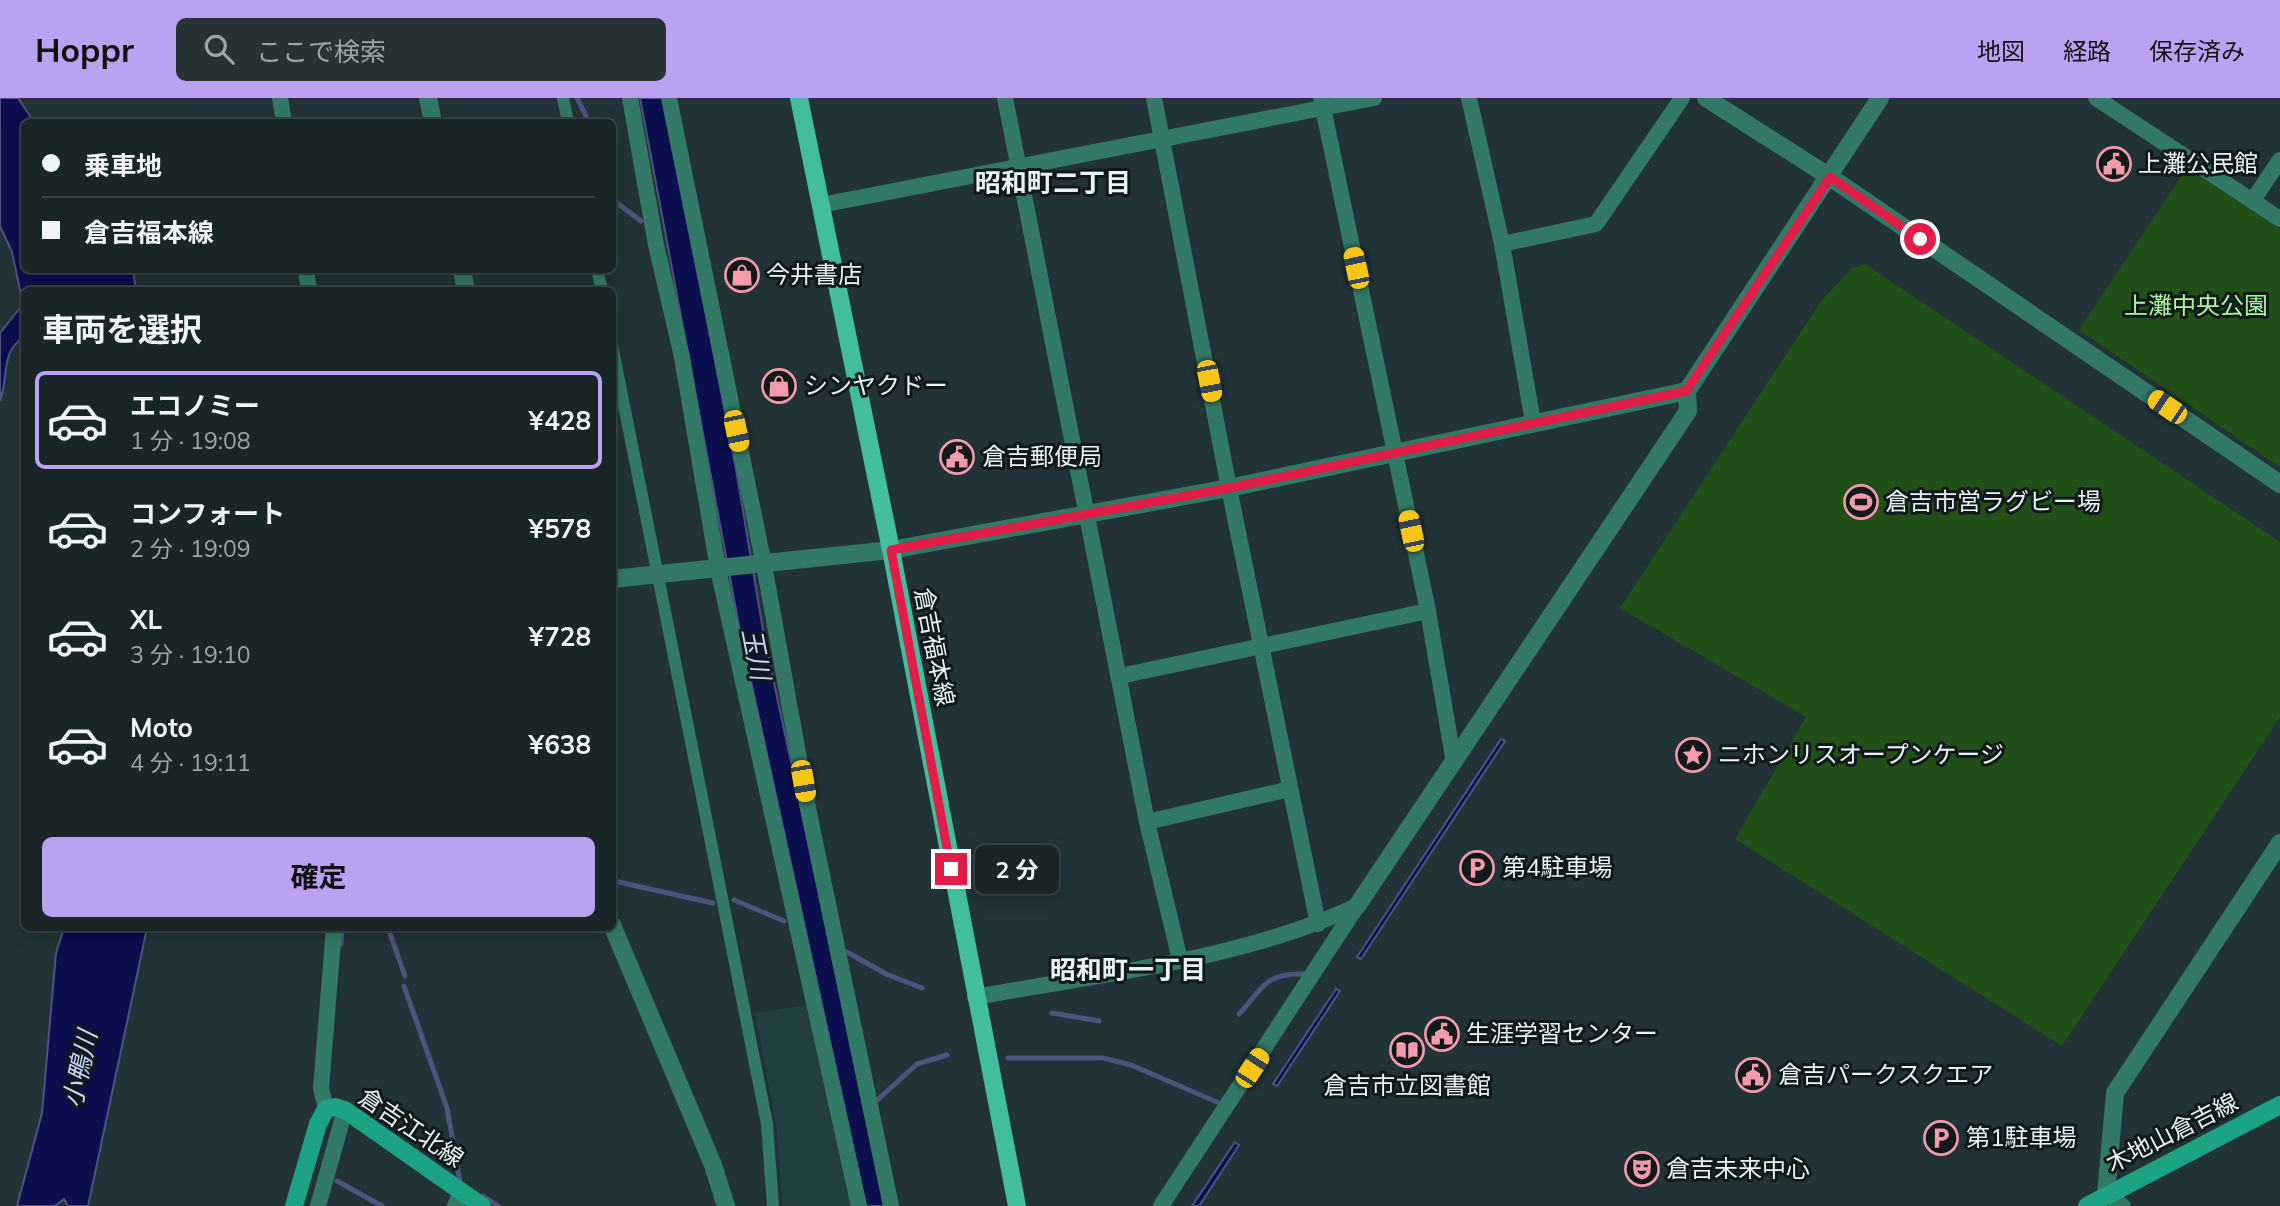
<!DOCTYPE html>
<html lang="ja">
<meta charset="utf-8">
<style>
body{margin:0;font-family:Mulish,"Noto Sans JP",sans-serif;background:#263234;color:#f1f3f6;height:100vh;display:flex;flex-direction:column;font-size:26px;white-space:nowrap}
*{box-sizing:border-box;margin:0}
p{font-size:23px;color:#9fa5a8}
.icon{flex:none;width:38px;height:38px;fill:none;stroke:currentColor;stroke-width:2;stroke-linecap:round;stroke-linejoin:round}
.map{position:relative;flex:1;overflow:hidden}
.panel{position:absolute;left:21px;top:189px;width:595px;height:644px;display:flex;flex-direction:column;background:#192628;border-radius:10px;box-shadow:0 4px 18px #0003,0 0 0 2px #374345}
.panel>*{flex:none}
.banner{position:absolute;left:21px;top:21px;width:595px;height:154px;border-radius:10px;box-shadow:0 4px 18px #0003,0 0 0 2px #374345;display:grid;align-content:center;height:154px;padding:0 21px;background:#192628}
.end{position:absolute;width:32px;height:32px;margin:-16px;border:9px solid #e11d48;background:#fff;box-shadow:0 0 0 4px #fff}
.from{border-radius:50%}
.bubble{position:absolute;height:49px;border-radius:10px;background:#192628;box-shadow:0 4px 18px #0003,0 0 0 2px #374345;font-size:23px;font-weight:700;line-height:49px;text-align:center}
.car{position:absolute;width:21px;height:42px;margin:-21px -10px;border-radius:9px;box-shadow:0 0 5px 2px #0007;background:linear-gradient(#f5c518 24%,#345 0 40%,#f5c518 0 76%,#345 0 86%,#f5c518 0)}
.banner b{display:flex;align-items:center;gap:24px;height:66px;font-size:26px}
.banner b+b{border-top:2px solid #374345}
.banner i{width:18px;height:18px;background:#f1f3f6}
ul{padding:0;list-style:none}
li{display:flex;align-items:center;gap:21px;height:98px;margin:0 14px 10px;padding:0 7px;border:4px solid transparent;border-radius:10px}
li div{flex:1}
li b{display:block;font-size:26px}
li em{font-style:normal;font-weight:700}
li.active{border-color:#bca0f2}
li>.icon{width:63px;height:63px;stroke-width:1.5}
h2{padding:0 21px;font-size:32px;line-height:84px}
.primary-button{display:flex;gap:14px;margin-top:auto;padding:14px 21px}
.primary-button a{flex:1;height:80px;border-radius:10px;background:#bca0f2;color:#111;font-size:28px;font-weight:700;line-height:80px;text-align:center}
header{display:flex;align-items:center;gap:42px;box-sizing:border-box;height:98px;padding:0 35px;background:#bca0f2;color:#111}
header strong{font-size:33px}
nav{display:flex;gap:38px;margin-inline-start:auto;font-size:24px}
.search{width:490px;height:63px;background:#263234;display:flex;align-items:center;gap:18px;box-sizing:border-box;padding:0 24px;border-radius:10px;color:#9fa5a8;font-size:26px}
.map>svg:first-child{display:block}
</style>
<header>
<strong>Hoppr</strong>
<div class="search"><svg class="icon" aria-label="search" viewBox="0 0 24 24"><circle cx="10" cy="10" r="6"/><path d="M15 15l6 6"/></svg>ここで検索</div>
<nav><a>地図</a><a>経路</a><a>保存済み</a></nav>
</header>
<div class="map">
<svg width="2280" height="1108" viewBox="0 0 2280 1108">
<rect width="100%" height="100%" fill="#213336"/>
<!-- built -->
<polygon fill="#223e42" points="806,907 852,1108 783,1108 776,1026 755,915"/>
<!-- green -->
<g fill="#204f18">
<polygon points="2187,70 2280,131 2280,369 2079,232"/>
<polygon points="1865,166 2280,444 2280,619 2062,948 1735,741 1806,619 1620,510 1821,203 1852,170"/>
</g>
<!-- water -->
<g fill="#0b0f4d" stroke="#4d537f" stroke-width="2">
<path d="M0,0H18L34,24H24V172H133L136,192H24V239C0,254 9,278 0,303V235L23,206L12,154L0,128Z"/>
<polygon points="640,0 664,0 736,371 764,538 886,1108 866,1108 740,533"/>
<polygon points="1501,641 1505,643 1361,861 1357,859"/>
<polygon points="64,830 147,830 88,1108 68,1108 64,1101 55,1108 17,1108 42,1015 56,855"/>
<polygon points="1336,891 1340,893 1277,988 1273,986"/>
<polygon points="1235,1044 1239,1047 1199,1108 1192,1108"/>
</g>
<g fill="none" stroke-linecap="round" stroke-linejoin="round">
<!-- stream -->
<g stroke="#4d537f" stroke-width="5">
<polyline points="577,0 589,24"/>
<polyline points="612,101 641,123"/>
<polyline points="614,783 713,805"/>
<polyline points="734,802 784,823"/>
<polyline points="388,830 405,878"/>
<polyline points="341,846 342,830"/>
<polyline points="847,854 886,876 922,890"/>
<polyline points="404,888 447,1010 460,1084"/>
<polyline points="1052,915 1099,923"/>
<path d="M1239,916C1263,891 1263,875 1304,876"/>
<polyline points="1008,960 1103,960 1131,967 1217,1004"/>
<polyline points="874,1005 917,966 947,957"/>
<polyline points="337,1083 382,1108"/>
<polyline points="483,1098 498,1108"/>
</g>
<!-- pedestrian -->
<g stroke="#337967" stroke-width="12">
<polyline points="563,0 568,24"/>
<polyline points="597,172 602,192"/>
<polyline points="612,247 767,1026 773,1108"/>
</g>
<!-- minor -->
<g stroke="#337967" stroke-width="16">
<polyline points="280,0 284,24"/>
<polyline points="630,0 656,147 682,259 718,471 859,1108"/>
<polyline points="669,0 764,467 808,710 891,1108"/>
<polyline points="1005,0 1147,724 1180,862"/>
<polyline points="1154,0 1229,390 1318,826"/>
<polyline points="1321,0 1428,513 1454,665"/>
<polyline points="1469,0 1502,146 1533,324"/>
<polyline points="2096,0 2280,121"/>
<polyline points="2253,102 2280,62"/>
<polyline points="821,107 1374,0"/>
<polyline points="1502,146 1596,126 1682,0"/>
<polyline points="306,172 309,192"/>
<polyline points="1120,578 1428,513"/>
<polyline points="1147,724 1290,691"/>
<path d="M975,899C1101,876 1241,862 1357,808"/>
<polyline points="326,1011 321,990 334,830"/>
<polyline points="2106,1096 2123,1108"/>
<polyline points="318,1108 345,1012"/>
<polyline points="455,1108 461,1094"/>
<polyline points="1161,1108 1357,808"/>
</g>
<!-- tertiary -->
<g stroke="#337967" stroke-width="18">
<polyline points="428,0 433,24"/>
<polyline points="1706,0 1830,79 2280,386"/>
<polyline points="462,172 466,192"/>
<polyline points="612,481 891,452 1229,390 1687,293"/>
<polyline points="1357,808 1688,313 1687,293 1880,0"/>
<polyline points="612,827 713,1067 726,1108"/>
<polyline points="2106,1096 2115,995 2280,745"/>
</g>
<!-- secondary -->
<g stroke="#1ca285" stroke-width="18">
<polyline points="294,1108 318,1026 326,1011 335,1009 345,1012 482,1108"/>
<polyline points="2087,1108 2280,1007"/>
</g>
<!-- primary -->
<polyline stroke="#43bd9f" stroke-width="18" points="799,0 891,452 1017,1108"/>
</g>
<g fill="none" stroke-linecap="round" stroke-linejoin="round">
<!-- route -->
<polyline stroke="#e11d48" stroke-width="9" points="951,771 891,452 1229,390 1686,293 1830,79 1920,141"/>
</g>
<!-- icons -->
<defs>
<g id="civic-ring" transform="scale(1.75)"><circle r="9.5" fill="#11191a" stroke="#f39aab" stroke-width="1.5"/><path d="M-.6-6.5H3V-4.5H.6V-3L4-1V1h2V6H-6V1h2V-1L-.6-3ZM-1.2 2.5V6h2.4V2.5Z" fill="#f39aab"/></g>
<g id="shop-ring" transform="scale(1.75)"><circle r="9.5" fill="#11191a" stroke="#f39aab" stroke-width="1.5"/><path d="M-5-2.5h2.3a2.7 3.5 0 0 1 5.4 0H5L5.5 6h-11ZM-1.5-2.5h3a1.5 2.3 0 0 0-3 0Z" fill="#f39aab"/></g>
<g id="stadium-ring" transform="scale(1.75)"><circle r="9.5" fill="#11191a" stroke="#f39aab" stroke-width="1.5"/><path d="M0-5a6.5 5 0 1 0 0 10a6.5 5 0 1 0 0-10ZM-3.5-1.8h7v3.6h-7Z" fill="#f39aab"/></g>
<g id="sight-ring" transform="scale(1.75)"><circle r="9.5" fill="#11191a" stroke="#f39aab" stroke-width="1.5"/><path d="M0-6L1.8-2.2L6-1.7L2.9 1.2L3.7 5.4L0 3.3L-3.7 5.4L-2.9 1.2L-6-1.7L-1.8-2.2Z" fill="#f39aab"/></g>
<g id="parking-ring" transform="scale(1.75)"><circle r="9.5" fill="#11191a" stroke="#f39aab" stroke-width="1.5"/><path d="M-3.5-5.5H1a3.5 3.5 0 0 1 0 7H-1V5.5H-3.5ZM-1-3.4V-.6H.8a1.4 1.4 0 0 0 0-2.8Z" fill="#f39aab"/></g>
<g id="library-ring" transform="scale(1.75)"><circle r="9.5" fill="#11191a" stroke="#f39aab" stroke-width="1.5"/><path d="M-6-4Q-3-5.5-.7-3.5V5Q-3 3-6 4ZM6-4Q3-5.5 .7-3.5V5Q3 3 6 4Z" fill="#f39aab"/></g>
<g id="theatre-ring" transform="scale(1.75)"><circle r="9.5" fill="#11191a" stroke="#f39aab" stroke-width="1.5"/><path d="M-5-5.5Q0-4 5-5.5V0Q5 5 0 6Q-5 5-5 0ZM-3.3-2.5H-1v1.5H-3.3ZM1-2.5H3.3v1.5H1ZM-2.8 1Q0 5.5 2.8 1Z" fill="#f39aab"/></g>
</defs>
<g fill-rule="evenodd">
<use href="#civic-ring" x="2114" y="66"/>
<use href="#shop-ring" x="742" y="177"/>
<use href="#shop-ring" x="779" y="288"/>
<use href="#civic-ring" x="957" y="359"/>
<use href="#stadium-ring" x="1861" y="404"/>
<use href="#sight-ring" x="1693" y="657"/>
<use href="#parking-ring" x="1477" y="770"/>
<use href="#civic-ring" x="1442" y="936"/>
<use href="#library-ring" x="1407" y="952"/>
<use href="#civic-ring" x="1753" y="977"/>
<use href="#parking-ring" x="1941" y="1040"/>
<use href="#theatre-ring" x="1642" y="1071"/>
</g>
<g text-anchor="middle" stroke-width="6" stroke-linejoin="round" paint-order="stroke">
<!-- poi labels -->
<g font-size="24" fill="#e7f3f4" stroke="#11191a" text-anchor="start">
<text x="2138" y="74">上灘公民館</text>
<text x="766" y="185">今井書店</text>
<text x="804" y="296">シンヤクドー</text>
<text x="982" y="367">倉吉郵便局</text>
<text x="1885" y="412">倉吉市営ラグビー場</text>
<text x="1718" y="665">ニホンリスオープンケージ</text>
<text x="1502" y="778">第4駐車場</text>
<text x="1466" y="944">生涯学習センター</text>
<text x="1778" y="985">倉吉パークスクエア</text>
<text x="1407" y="996" text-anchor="middle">倉吉市立図書館</text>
<text x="1966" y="1048">第1駐車場</text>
<text x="1666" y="1079">倉吉未来中心</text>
</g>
<!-- park labels -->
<g font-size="24" fill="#a9f69d" stroke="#11191a">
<text x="2196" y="216">上灘中央公園</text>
</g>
<!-- street labels -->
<g font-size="24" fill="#e7f3f4" stroke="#11191a">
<text transform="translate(934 549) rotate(79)" y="8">倉吉福本線</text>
<text transform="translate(411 1030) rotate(34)" y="8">倉吉江北線</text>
<text transform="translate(2172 1035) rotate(-27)" y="8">木地山倉吉線</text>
</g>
<!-- neighbourhood labels -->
<g font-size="26" font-weight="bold" fill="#e7f3f4" stroke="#11191a">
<text x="1053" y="94">昭和町二丁目</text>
<text x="1128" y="881">昭和町一丁目</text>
</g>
<!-- water labels -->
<g font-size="26" font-style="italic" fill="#c8d5fd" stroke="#11191a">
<text transform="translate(756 556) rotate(79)" y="9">玉川</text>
<text transform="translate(80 971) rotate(-78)" y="9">小鴨川</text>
</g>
</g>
</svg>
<i class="end from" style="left:1920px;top:141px"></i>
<i class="end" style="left:951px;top:771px"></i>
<div class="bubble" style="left:975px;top:747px;width:84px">2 分</div>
<i class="car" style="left:1356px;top:170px;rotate:348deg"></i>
<i class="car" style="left:1209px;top:283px;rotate:169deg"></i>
<i class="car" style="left:2167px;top:309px;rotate:304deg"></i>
<i class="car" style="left:736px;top:333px;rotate:168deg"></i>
<i class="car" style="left:1411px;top:433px;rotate:348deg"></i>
<i class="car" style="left:803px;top:683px;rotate:170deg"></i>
<i class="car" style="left:1252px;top:970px;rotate:33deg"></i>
<div class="banner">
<b><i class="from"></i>乗車地</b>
<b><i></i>倉吉福本線</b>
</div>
<section class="panel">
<h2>車両を選択</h2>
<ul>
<li class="active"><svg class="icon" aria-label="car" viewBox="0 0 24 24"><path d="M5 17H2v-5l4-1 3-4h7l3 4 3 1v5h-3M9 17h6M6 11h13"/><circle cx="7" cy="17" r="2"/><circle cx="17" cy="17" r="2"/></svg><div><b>エコノミー</b><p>1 分 · 19:08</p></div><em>¥428</em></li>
<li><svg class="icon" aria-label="car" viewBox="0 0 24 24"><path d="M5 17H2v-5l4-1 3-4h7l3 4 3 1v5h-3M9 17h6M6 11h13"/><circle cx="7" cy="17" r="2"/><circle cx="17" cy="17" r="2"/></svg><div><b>コンフォート</b><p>2 分 · 19:09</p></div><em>¥578</em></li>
<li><svg class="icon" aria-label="car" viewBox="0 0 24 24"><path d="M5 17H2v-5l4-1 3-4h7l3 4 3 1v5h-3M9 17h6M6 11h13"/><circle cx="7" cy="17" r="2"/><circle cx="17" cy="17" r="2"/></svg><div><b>XL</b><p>3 分 · 19:10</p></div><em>¥728</em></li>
<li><svg class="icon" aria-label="car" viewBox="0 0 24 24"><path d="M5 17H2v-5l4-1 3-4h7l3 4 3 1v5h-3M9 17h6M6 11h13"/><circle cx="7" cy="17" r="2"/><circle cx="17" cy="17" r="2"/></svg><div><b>Moto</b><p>4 分 · 19:11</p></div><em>¥638</em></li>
</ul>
<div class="primary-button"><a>確定</a></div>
</section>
</div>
